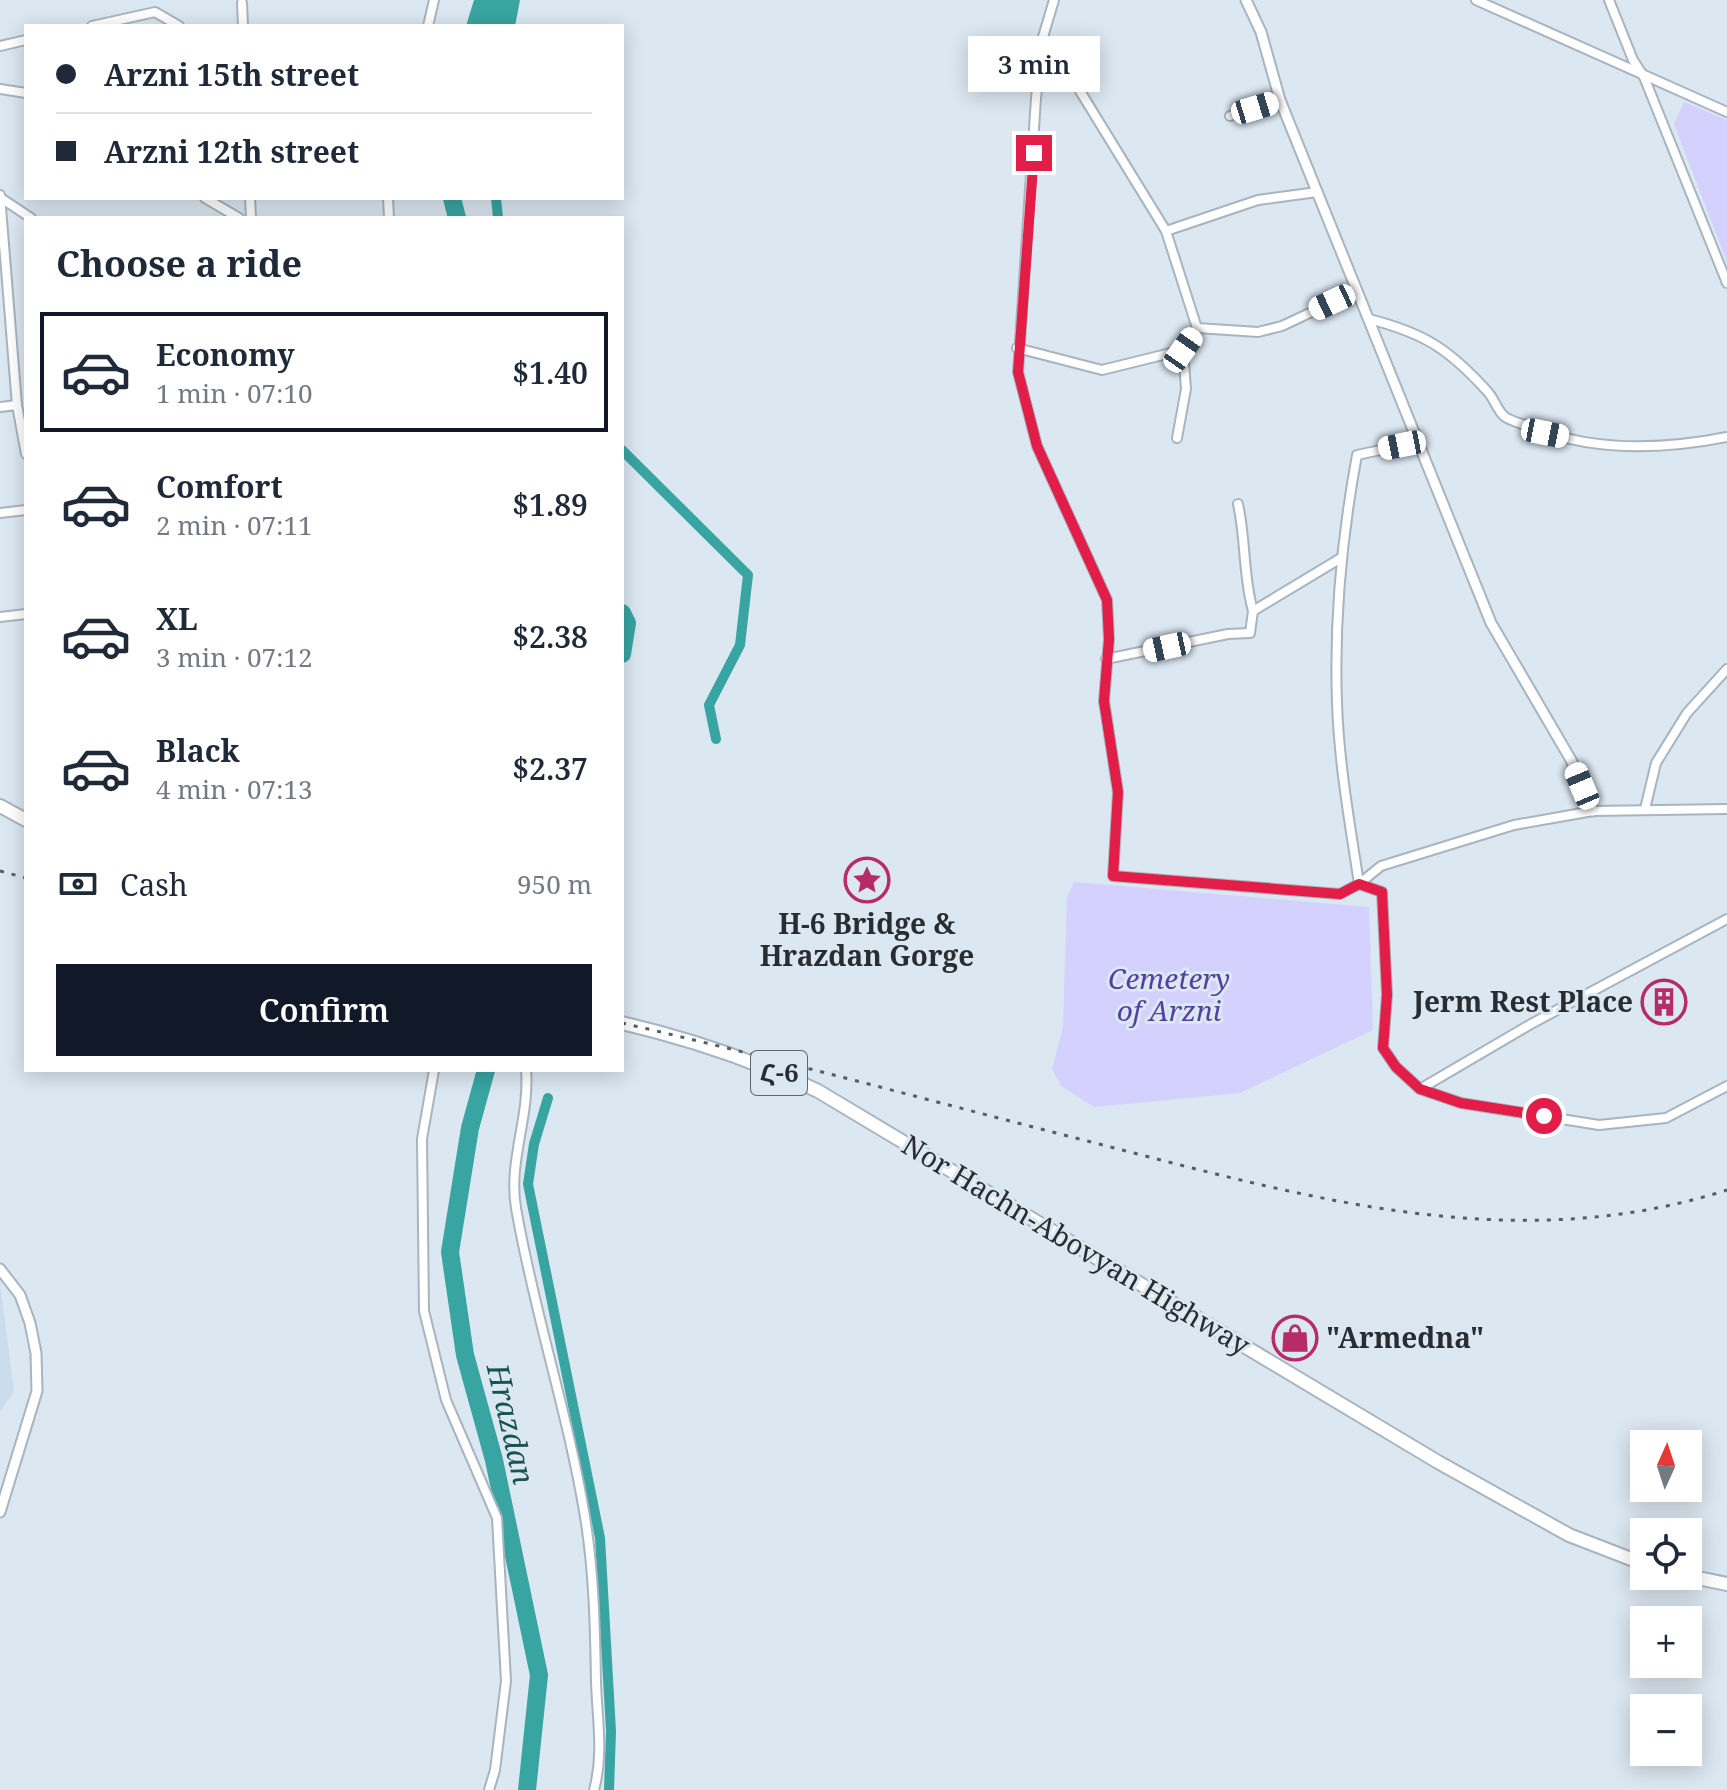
<!DOCTYPE html>
<meta charset="utf-8">
<style>
body{margin:0;font-family:"Noto Serif","Noto Sans Armenian",serif;background:#f2f2f3;color:#1f2937;height:100vh;display:flex;flex-direction:column;font-size:30px;white-space:nowrap}
*{box-sizing:border-box;margin:0}
p{font-size:26px;color:#747a83}
.icon{flex:none;width:44px;height:44px;fill:none;stroke:currentColor;stroke-width:2;stroke-linecap:round;stroke-linejoin:round}
.map{position:relative;flex:1;overflow:hidden}
.panel{position:absolute;left:24px;top:216px;width:600px;height:856px;display:flex;flex-direction:column;background:#fff;border-radius:0px;box-shadow:0 4px 20px #0003}
.panel>*{flex:none}
.banner{position:absolute;left:24px;top:24px;width:600px;height:176px;border-radius:0px;box-shadow:0 4px 20px #0003;display:grid;align-content:center;height:176px;padding:0 32px;background:#fff}
.needle{width:52px;rotate:3deg}
.controls{position:absolute;left:1630px;top:1430px;display:grid;gap:16px}
.controls a{display:grid;place-items:center;width:72px;height:72px;border-radius:0px;background:#fff;box-shadow:0 4px 20px #0003;font-size:40px}
.end{position:absolute;width:36px;height:36px;margin:-18px;border:10px solid #e11d48;background:#fff;box-shadow:0 0 0 4px #fff}
.from{border-radius:50%}
.bubble{position:absolute;height:56px;border-radius:0px;background:#fff;box-shadow:0 4px 20px #0003;font-size:26px;font-weight:600;line-height:56px;text-align:center}
.car{position:absolute;width:24px;height:48px;margin:-24px -12px;border-radius:10px;box-shadow:0 0 6px 2px #0007;background:linear-gradient(#fff 24%,#345 0 40%,#fff 0 76%,#345 0 86%,#fff 0)}
.banner b{display:flex;align-items:center;gap:28px;height:76px;font-size:30px}
.banner b+b{border-top:2px solid #e0e1e3}
.banner i{width:20px;height:20px;background:#1f2937}
ul{padding:0;list-style:none}
li{display:flex;align-items:center;gap:24px;height:120px;margin:0 16px 12px;padding:0 16px;border:4px solid transparent;border-radius:0px}
li div{flex:1}
li b{display:block;font-size:30px}
li em{font-style:normal;font-weight:600}
li.current{border-color:#111827}
li>.icon{width:72px;height:72px;stroke-width:1.5}
h2{padding:0 32px;font-size:36px;line-height:96px}
.pay{display:flex;align-items:center;gap:20px;height:88px;padding:0 32px;font-size:30px}
.pay p{margin-inline-start:auto}
.primary-button{display:flex;gap:16px;margin-top:auto;padding:16px 32px}
.primary-button a{flex:1;height:92px;border-radius:0px;background:#111827;color:#fff;font-size:32px;font-weight:600;line-height:92px;text-align:center}
.map>svg:first-child{display:block}
</style>
<div class="map">
<svg width="1727" height="1790" viewBox="0 0 1727 1790">
<rect width="100%" height="100%" fill="#dbe7f1"/>
<!-- built -->
<polygon fill="#cbddec" points="0,1282 14,1391 0,1412"/>
<!-- green -->
<g fill="#d4d1fe">
<polygon points="1684,102 1727,120 1727,262 1674,124"/>
<polygon points="1074,882 1369,907 1373,1030 1240,1093 1094,1107 1061,1086 1052,1069 1063,1027 1067,898"/>
</g>
<!-- water -->
<polygon fill="#39a5a2" points="474,0 520,0 515,26 466,26"/>
<g fill="none" stroke-linecap="round" stroke-linejoin="round">
<!-- canal -->
<g stroke="#39a5a2" stroke-width="10">
<polyline points="496,198 498,218"/>
<polyline points="622,450 748,575 740,645 709,705 716,739"/>
<polyline points="548,1098 534,1144 528,1184 600,1538 611,1731 609,1790"/>
</g>
<!-- river -->
<g stroke="#39a5a2" stroke-width="18">
<polyline points="452,198 457,218"/>
<polyline points="622,613 627,623 622,654"/>
<polyline points="486,1070 470,1128 450,1252 465,1355 494,1460 539,1675 527,1790"/>
</g>
</g>
<!-- building -->
<polygon fill="#80a4f2" points="1661,987 1677,1018 1665,1025 1659,1016 1664,1013 1653,991"/>
<g fill="none" stroke-linecap="round" stroke-linejoin="round">
<!-- minor casing -->
<g stroke="#a8b4be" stroke-width="12">
<g id="minor">
<polyline points="1054,0 1043,37 1036,98 1018,372 1037,446 1107,600 1109,639 1104,701 1118,792 1113,876 1340,894 1359,884 1381,866 1514,825 1593,811 1727,809"/>
<polyline points="1476,0 1727,112"/>
<polyline points="1609,0 1633,60 1644,77 1727,283"/>
<polyline points="242,3 243,26"/>
<polyline points="92,26 155,12 179,26"/>
<polyline points="428,26 434,0"/>
<polyline points="0,46 26,40"/>
<polyline points="0,89 26,93"/>
<polyline points="1230,116 1280,100"/>
<polyline points="0,195 17,405 26,454"/>
<polyline points="1,198 31,218"/>
<polyline points="205,198 239,218"/>
<polyline points="250,198 251,218"/>
<polyline points="388,198 389,218"/>
<polyline points="1166,231 1258,200 1317,192"/>
<path d="M1369,319C1424,333 1449,349 1487,391C1494,398 1497,410 1504,416C1511,422 1525,424 1533,428C1596,452 1662,450 1727,437"/>
<polyline points="1197,328 1258,332 1282,326 1356,291"/>
<polyline points="1017,348 1102,370 1183,350 1197,328 1166,231 1056,52 1043,37"/>
<polyline points="0,407 17,405"/>
<polyline points="1177,438 1186,389 1183,350"/>
<path d="M1238,504C1246,540 1243,576 1253,611"/>
<polyline points="0,513 26,510"/>
<polyline points="0,617 26,614"/>
<polyline points="1106,659 1228,634 1250,633 1253,611 1341,558"/>
<polyline points="1645,809 1656,763 1687,713 1727,669"/>
<polyline points="1359,884 1382,892 1387,995 1383,1048 1396,1067 1420,1089 1461,1103 1599,1125 1666,1118 1727,1086"/>
<path d="M1359,884C1350,824 1339,764 1337,703C1334,620 1342,536 1357,455L1418,442"/>
<polyline points="434,1070 422,1139 424,1311 446,1400 497,1518 506,1681 495,1770 489,1790"/>
<path d="M526,1070C530,1117 508,1161 516,1208C534,1313 568,1413 585,1517C594,1572 595,1626 596,1681C597,1719 604,1753 594,1790"/>
<polyline points="1420,1089 1531,1024 1727,919"/>
</g>
</g>
<!-- tertiary casing -->
<g stroke="#a8b4be" stroke-width="13">
<g id="tertiary">
<polyline points="1246,0 1261,32 1280,100 1491,623 1571,760 1593,811"/>
<polyline points="0,1269 20,1295 30,1323 36,1353 37,1391 0,1512"/>
</g>
</g>
<!-- primary casing -->
<g stroke="#a8b4be" stroke-width="16">
<g id="primary">
<polyline points="0,806 26,820"/>
<path d="M622,1023C690,1039 756,1061 818,1091L1438,1462L1569,1535L1644,1564"/>
<polyline points="1688,1576 1727,1584"/>
</g>
</g>
<!-- minor -->
<use href="#minor" stroke="#fff" stroke-width="8"/>
<!-- tertiary -->
<use href="#tertiary" stroke="#fff" stroke-width="9"/>
<!-- primary -->
<use href="#primary" stroke="#fff" stroke-width="12"/>
<!-- rail -->
<g stroke="#565d63" stroke-width="3" stroke-dasharray="4 8" stroke-linecap="butt">
<polyline points="0,871 26,878"/>
<path d="M622,1023C779,1059 935,1102 1091,1142C1302,1196 1511,1259 1727,1190"/>
</g>
</g>
<g fill="none" stroke-linecap="round" stroke-linejoin="round">
<!-- route -->
<polyline stroke="#e11d48" stroke-width="10" points="1034,153 1018,372 1037,446 1107,600 1109,639 1104,701 1118,792 1113,876 1340,894 1359,884 1382,892 1387,995 1383,1048 1396,1067 1420,1089 1461,1103 1544,1116"/>
</g>
<!-- icons -->
<defs>
<g id="sight-ring" transform="scale(2.3)"><circle r="9.5" fill="#dbe7f1" stroke="#b72c67" stroke-width="1.5"/><path d="M0-6L1.8-2.2L6-1.7L2.9 1.2L3.7 5.4L0 3.3L-3.7 5.4L-2.9 1.2L-6-1.7L-1.8-2.2Z" fill="#b72c67"/></g>
<g id="building-ring" transform="scale(2.3)"><circle r="9.5" fill="#dbe7f1" stroke="#b72c67" stroke-width="1.5"/><path d="M-4-6H4V6H1V3H-1V6H-4ZM-2.5-4.3h1.7v1.8h-1.7ZM.8-4.3h1.7v1.8H.8ZM-2.5-1h1.7V.8h-1.7ZM.8-1h1.7V.8H.8Z" fill="#b72c67"/></g>
<g id="shop-ring" transform="scale(2.3)"><circle r="9.5" fill="#dbe7f1" stroke="#b72c67" stroke-width="1.5"/><path d="M-5-2.5h2.3a2.7 3.5 0 0 1 5.4 0H5L5.5 6h-11ZM-1.5-2.5h3a1.5 2.3 0 0 0-3 0Z" fill="#b72c67"/></g>
</defs>
<g fill-rule="evenodd">
<use href="#sight-ring" x="867" y="880"/>
<use href="#building-ring" x="1664" y="1002"/>
<use href="#shop-ring" x="1295" y="1338"/>
</g>
<g text-anchor="middle" stroke-width="6" stroke-linejoin="round" paint-order="stroke">
<!-- shield labels -->
<rect fill="#dbe7f1" stroke="#5e656b" stroke-width="2" x="751" y="1051" width="56" height="44" rx="6"/>
<g font-size="26" font-weight="bold" fill="#282d31">
<text x="779" y="1082">Հ-6</text>
</g>
<!-- poi labels -->
<g font-size="28" font-weight="bold" fill="#282d31" stroke="#dbe7f1">
<text x="867" y="934">H-6 Bridge &amp;<tspan x="867" dy="32">Hrazdan Gorge</tspan></text>
<text x="1633" y="1012" text-anchor="end">Jerm Rest Place</text>
<text x="1326" y="1348" text-anchor="start">"Armedna"</text>
</g>
<!-- park labels -->
<g font-size="28" font-style="italic" fill="#5440a1" stroke="#dbe7f1">
<text x="1169" y="989">Cemetery<tspan x="1169" dy="32">of Arzni</tspan></text>
</g>
<!-- street labels -->
<g font-size="28" fill="#282d31" stroke="#dbe7f1">
<text transform="translate(1076 1245) rotate(31)" y="10">Nor Hachn-Abovyan Highway</text>
</g>
<!-- water labels -->
<g font-size="30" font-style="italic" fill="#175352" stroke="#dbe7f1">
<text transform="translate(510 1424) rotate(77)" y="10">Hrazdan</text>
</g>
</g>
</svg>
<div class="controls">
<a><svg class="needle" viewBox="-14 -14 28 28"><path d="M0-13l5 13h-10z" fill="#e53935"/><path d="M0 13l5-13h-10z" fill="#747a83"/></svg></a>
<a><svg class="icon" aria-label="locate" viewBox="0 0 24 24"><circle cx="12" cy="12" r="6"/><path d="M12 2v4M12 18v4M2 12h4M18 12h4"/></svg></a>
<a>+</a>
<a>−</a>
</div>
<i class="end from" style="left:1544px;top:1116px"></i>
<i class="end" style="left:1034px;top:153px"></i>
<div class="bubble" style="left:968px;top:36px;width:132px">3 min</div>
<i class="car" style="left:1255px;top:108px;rotate:73deg"></i>
<i class="car" style="left:1332px;top:302px;rotate:245deg"></i>
<i class="car" style="left:1183px;top:350px;rotate:35deg"></i>
<i class="car" style="left:1545px;top:433px;rotate:101deg"></i>
<i class="car" style="left:1402px;top:445px;rotate:259deg"></i>
<i class="car" style="left:1167px;top:647px;rotate:258deg"></i>
<i class="car" style="left:1582px;top:786px;rotate:337deg"></i>
<div class="banner">
<b><i class="from"></i>Arzni 15th street</b>
<b><i></i>Arzni 12th street</b>
</div>
<section class="panel">
<h2>Choose a ride</h2>
<ul>
<li class="current"><svg class="icon" aria-label="car" viewBox="0 0 24 24"><path d="M5 17H2v-5l4-1 3-4h7l3 4 3 1v5h-3M9 17h6M6 11h13"/><circle cx="7" cy="17" r="2"/><circle cx="17" cy="17" r="2"/></svg><div><b>Economy</b><p>1 min · 07:10</p></div><em>$1.40</em></li>
<li><svg class="icon" aria-label="car" viewBox="0 0 24 24"><path d="M5 17H2v-5l4-1 3-4h7l3 4 3 1v5h-3M9 17h6M6 11h13"/><circle cx="7" cy="17" r="2"/><circle cx="17" cy="17" r="2"/></svg><div><b>Comfort</b><p>2 min · 07:11</p></div><em>$1.89</em></li>
<li><svg class="icon" aria-label="car" viewBox="0 0 24 24"><path d="M5 17H2v-5l4-1 3-4h7l3 4 3 1v5h-3M9 17h6M6 11h13"/><circle cx="7" cy="17" r="2"/><circle cx="17" cy="17" r="2"/></svg><div><b>XL</b><p>3 min · 07:12</p></div><em>$2.38</em></li>
<li><svg class="icon" aria-label="car" viewBox="0 0 24 24"><path d="M5 17H2v-5l4-1 3-4h7l3 4 3 1v5h-3M9 17h6M6 11h13"/><circle cx="7" cy="17" r="2"/><circle cx="17" cy="17" r="2"/></svg><div><b>Black</b><p>4 min · 07:13</p></div><em>$2.37</em></li>
</ul>
<div class="pay"><svg class="icon" aria-label="cash" viewBox="0 0 24 24"><path d="M3 7h18v10H3z"/><circle cx="12" cy="12" r="2"/></svg>Cash<p>950 m</p></div>
<div class="primary-button"><a>Confirm</a></div>
</section>
</div>
